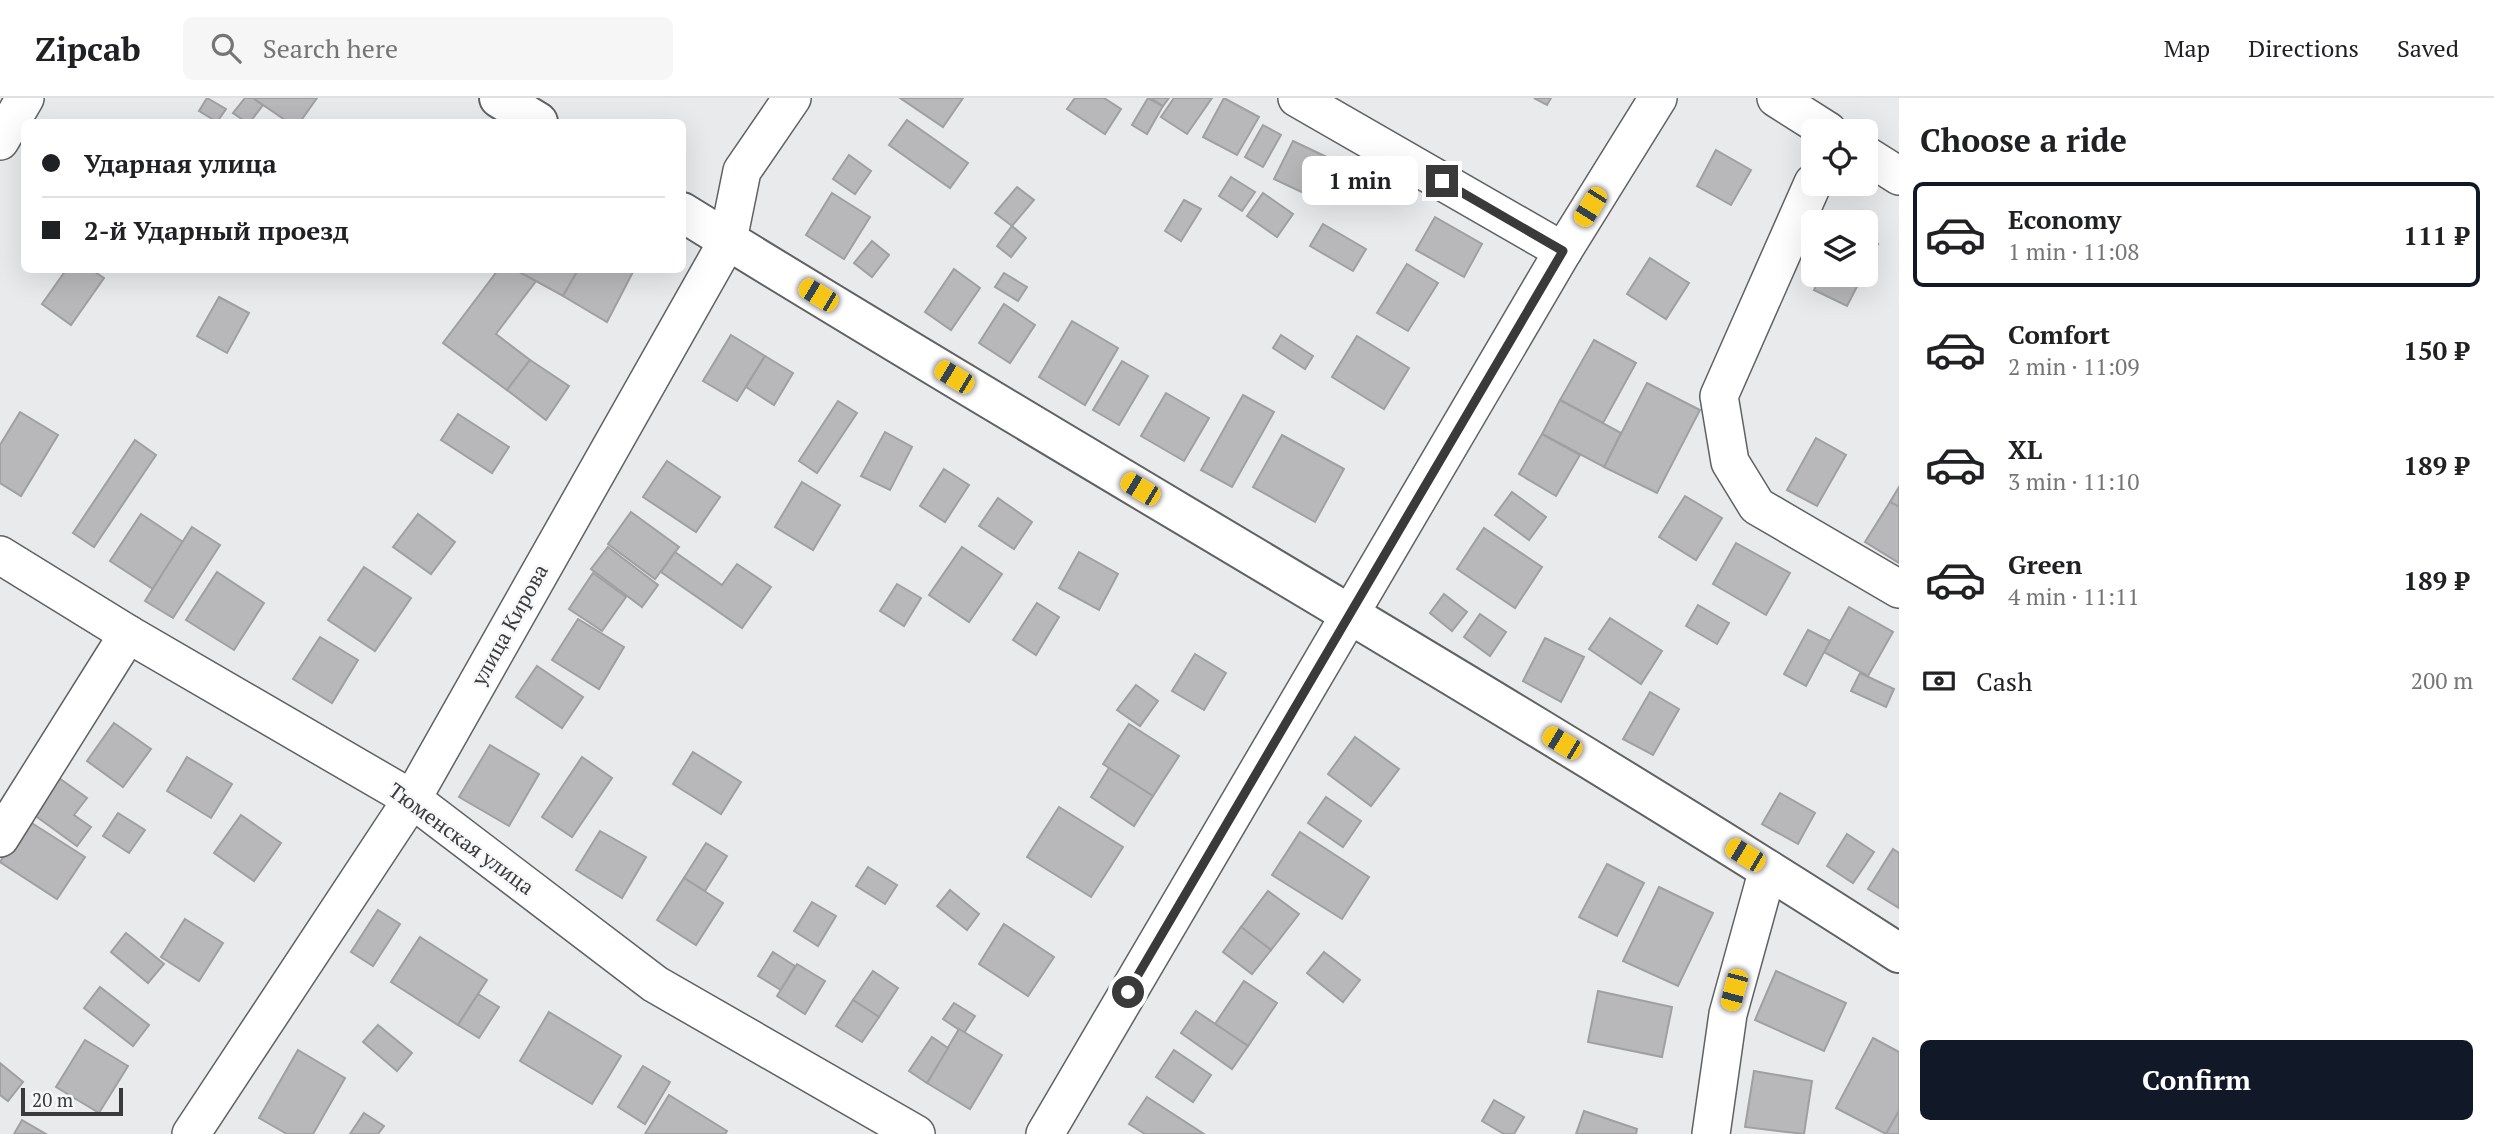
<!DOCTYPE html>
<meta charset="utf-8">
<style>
body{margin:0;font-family:"PT Serif",serif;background:#f6f6f6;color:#202124;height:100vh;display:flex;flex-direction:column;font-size:26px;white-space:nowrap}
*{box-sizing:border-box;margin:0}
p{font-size:23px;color:#757577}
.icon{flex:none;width:38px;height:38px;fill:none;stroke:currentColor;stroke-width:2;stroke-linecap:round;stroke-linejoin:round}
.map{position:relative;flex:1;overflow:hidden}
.side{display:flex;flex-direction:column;background:#fff;width:595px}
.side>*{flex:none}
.hud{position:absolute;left:21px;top:21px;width:665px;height:154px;border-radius:10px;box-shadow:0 7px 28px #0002;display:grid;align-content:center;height:154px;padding:0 21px;background:#fff}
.controls{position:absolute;left:1801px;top:21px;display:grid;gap:14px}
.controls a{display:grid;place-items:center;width:77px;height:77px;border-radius:10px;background:#fff;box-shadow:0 7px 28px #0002;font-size:35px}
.scale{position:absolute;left:21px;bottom:18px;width:102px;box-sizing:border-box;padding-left:7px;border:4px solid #3a3a3b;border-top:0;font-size:19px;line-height:24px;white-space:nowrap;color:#3a3a3b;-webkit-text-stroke:5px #f6f7f9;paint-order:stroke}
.end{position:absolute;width:32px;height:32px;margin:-16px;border:9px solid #3a3a3b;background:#fff;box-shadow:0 0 0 4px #fff}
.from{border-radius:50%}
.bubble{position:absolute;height:49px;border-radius:10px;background:#fff;box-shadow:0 7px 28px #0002;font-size:23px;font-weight:700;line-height:49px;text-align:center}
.car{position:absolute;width:21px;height:42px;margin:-21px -10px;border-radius:9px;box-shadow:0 0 5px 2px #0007;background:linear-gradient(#f5c518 24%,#345 0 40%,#f5c518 0 76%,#345 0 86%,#f5c518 0)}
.hud b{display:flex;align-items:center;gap:24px;height:66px;font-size:26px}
.hud b+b{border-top:2px solid #e0e0e0}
.hud i{width:18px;height:18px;background:#202124}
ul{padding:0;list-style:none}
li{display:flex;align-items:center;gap:21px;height:105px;margin:0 14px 10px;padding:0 7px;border:4px solid transparent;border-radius:10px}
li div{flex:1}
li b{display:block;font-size:26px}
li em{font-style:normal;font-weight:700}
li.on{border-color:#111827}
li>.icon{width:63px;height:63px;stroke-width:1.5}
h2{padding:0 21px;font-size:32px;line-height:84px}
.pay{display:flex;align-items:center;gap:18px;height:77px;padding:0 21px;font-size:26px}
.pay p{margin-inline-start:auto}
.button{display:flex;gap:14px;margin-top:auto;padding:14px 21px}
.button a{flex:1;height:80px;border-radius:10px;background:#111827;color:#fff;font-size:28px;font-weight:700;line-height:80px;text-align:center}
header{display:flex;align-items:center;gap:42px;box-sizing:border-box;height:98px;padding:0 35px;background:#fff;border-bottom:2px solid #e0e0e0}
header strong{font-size:33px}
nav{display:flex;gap:38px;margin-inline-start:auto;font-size:24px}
.search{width:490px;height:63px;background:#f6f6f6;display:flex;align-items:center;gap:18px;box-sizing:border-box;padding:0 24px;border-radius:10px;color:#757577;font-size:26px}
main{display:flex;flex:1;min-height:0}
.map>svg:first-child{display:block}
</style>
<header>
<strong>Zipcab</strong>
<div class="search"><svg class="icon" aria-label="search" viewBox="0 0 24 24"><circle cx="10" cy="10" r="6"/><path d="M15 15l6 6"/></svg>Search here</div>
<nav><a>Map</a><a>Directions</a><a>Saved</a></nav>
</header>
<main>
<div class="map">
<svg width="1899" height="1036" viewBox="0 0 1899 1036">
<rect width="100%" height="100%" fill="#e9eaec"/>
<!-- building -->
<g fill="#b8b7b9" stroke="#a09fa1" stroke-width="2">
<polygon points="207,0 226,11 217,24 199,13"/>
<polygon points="245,0 253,0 263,7 250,24 246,24 233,15"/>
<polygon points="253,0 317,0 300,24 288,24"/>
<polygon points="900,0 963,0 943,29"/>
<polygon points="1075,0 1104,0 1121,11 1105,36 1067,11"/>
<polygon points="1148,0 1163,8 1147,36 1132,27"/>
<polygon points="1150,0 1169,0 1163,8"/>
<polygon points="1174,0 1212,0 1187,36 1161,19"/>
<polygon points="1224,0 1259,19 1237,57 1203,39"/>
<polygon points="1534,0 1551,0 1547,7"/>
<polygon points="907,22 968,65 950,90 889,47"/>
<polygon points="1263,27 1281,37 1263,69 1245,59"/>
<polygon points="1293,43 1331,61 1312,99 1274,81"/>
<polygon points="1716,52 1751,72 1731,107 1697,88"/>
<polygon points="849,57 871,73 855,96 833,81"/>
<polygon points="1231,79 1255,94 1242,113 1219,98"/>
<polygon points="1017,89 1034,102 1012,128 995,115"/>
<polygon points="832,95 870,119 844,161 806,137"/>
<polygon points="1263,95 1293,116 1277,139 1247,118"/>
<polygon points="1184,102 1201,111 1181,143 1165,133"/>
<polygon points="1435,119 1482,146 1464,179 1416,152"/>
<polygon points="1323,126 1366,151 1353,173 1310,148"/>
<polygon points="1012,128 1026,140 1011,159 997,148"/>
<polygon points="1866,140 1878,146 1866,171"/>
<polygon points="872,143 889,157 872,179 854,165"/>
<polygon points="1650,160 1689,185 1666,221 1627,196"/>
<polygon points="1407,166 1438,185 1408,233 1377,215"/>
<polygon points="954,171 980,190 951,232 925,214"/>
<polygon points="66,172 92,172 104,180 71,227 42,206"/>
<polygon points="498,172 516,172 536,183 496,236 530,262 507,292 443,245"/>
<polygon points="516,172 578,172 563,198"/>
<polygon points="578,172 634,172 607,224 563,198"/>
<polygon points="1004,175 1027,189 1018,203 995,189"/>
<polygon points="1821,177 1863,177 1847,208 1814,192"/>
<polygon points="219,199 249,215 227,255 197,238"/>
<polygon points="1004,206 1035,227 1010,265 979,245"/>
<polygon points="1072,223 1118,250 1085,307 1039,279"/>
<polygon points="731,237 765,258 737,303 703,283"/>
<polygon points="1281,237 1313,258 1305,271 1273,250"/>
<polygon points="1357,238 1409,270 1384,311 1332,279"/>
<polygon points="1594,242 1636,265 1603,325 1560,302"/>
<polygon points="765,258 793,275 774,307 746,289"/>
<polygon points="530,262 569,288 546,322 507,292"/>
<polygon points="1122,263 1148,278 1119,327 1093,312"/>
<polygon points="1647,285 1700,312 1657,395 1604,369"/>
<polygon points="1166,295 1209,320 1184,363 1141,338"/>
<polygon points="1243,297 1274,314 1232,389 1201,372"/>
<polygon points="1560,302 1621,335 1604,369 1542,336"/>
<polygon points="838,303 857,315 817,375 799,363"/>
<polygon points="20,314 58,337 21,398 0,385 0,347"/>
<polygon points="458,316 509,349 492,375 441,342"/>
<polygon points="885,334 912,349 890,392 861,378"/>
<polygon points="1542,336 1580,357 1556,398 1519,376"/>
<polygon points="1282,337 1344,371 1315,424 1253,389"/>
<polygon points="1816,340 1846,357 1817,408 1787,392"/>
<polygon points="135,342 156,357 94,449 73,435"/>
<polygon points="667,363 720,399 696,434 643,399"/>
<polygon points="944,371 969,387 945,424 920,408"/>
<polygon points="802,384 840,407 813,452 775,429"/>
<polygon points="1899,389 1899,409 1890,404"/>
<polygon points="1512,394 1546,419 1529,442 1495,417"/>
<polygon points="1685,398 1722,420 1696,462 1659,439"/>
<polygon points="998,400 1032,424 1014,451 979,428"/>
<polygon points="1890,404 1899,409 1899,465 1865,444"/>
<polygon points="631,414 679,449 655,481 608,446"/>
<polygon points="141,416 183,444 153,491 110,463"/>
<polygon points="418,416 455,444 431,476 393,449"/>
<polygon points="192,429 220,447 173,520 145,503"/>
<polygon points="1484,430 1542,469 1515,510 1457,471"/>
<polygon points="1736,445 1790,475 1766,517 1713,486"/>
<polygon points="608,449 658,487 642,509 591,471"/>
<polygon points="962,449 1002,476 969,524 929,497"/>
<polygon points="675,454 722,487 737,466 771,489 742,530 661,474"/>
<polygon points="1079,454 1118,476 1099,512 1059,490"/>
<polygon points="364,469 411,500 375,553 328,522"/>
<polygon points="217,474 264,505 234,552 186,522"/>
<polygon points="593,475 626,499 602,533 569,511"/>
<polygon points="897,486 921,500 904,528 880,513"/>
<polygon points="1444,496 1467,514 1452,533 1430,515"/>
<polygon points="1037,505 1059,519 1036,557 1013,542"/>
<polygon points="1698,507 1729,525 1717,546 1686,528"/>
<polygon points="1849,509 1893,534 1868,578 1824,554"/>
<polygon points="1480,516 1506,534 1490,558 1464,539"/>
<polygon points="1610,520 1662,553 1641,586 1589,551"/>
<polygon points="578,521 624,549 599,591 552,562"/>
<polygon points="1808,532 1830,543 1806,588 1784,576"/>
<polygon points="320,539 358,562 332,605 293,581"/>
<polygon points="1545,540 1584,559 1561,604 1523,583"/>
<polygon points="1195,556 1226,575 1204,612 1172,593"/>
<polygon points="537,568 583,599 562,630 516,599"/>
<polygon points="1860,575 1894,591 1886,609 1851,593"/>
<polygon points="1136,587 1158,603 1140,628 1117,612"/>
<polygon points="1650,594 1679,611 1653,657 1623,641"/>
<polygon points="114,625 151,651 123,689 87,663"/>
<polygon points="1129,626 1179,658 1153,698 1103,666"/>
<polygon points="1355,639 1399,671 1371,708 1328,676"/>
<polygon points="490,647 539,676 509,728 459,699"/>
<polygon points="693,654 741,684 721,716 673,686"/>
<polygon points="187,659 232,686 211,720 167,693"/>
<polygon points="582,659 612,680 572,739 542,719"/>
<polygon points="1109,670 1153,698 1134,728 1091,699"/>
<polygon points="59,680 87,700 74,717 91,729 77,748 33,716"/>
<polygon points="1780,695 1815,715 1798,746 1762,726"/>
<polygon points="1326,699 1361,723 1343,749 1308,725"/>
<polygon points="1059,709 1123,749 1091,799 1027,759"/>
<polygon points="118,715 145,732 129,755 103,738"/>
<polygon points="241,717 281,745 254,783 214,755"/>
<polygon points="27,722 85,759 57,801 0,764"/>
<polygon points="600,733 646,759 622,800 576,772"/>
<polygon points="1300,734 1369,779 1342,821 1272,777"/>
<polygon points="1847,736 1874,754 1853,785 1827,768"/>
<polygon points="706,745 727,758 705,793 684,780"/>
<polygon points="1893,751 1899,755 1899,810 1868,791"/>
<polygon points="1607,766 1644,785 1617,838 1579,819"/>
<polygon points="868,769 897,787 885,806 856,788"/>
<polygon points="684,780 723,805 696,847 657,822"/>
<polygon points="1659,789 1713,815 1678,888 1623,863"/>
<polygon points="950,792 979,816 967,832 937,808"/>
<polygon points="1268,793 1299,816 1271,852 1241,829"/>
<polygon points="812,804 836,818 818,848 794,833"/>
<polygon points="378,812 400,826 373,868 351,854"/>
<polygon points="185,821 223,845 199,883 161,859"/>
<polygon points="1004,826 1054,859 1028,898 979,866"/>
<polygon points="1241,829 1271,852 1252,876 1223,854"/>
<polygon points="126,835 164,866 148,885 111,854"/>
<polygon points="420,839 487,882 458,927 391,884"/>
<polygon points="773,854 795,868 781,892 758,878"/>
<polygon points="1324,854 1360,882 1343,904 1307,875"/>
<polygon points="797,866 825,883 805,916 777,898"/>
<polygon points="873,873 898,890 879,919 853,902"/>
<polygon points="1776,873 1846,905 1824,953 1755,922"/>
<polygon points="1244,883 1277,905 1248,948 1215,926"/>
<polygon points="100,889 149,927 133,948 84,910"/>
<polygon points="1598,893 1672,909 1662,959 1588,944"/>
<polygon points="478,896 499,909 479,940 458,927"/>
<polygon points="853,902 879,919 862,944 836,928"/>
<polygon points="954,905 975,918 964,935 943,921"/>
<polygon points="1196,913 1248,948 1232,971 1181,935"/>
<polygon points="549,914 621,958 592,1006 520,963"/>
<polygon points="378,927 412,955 397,973 363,944"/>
<polygon points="959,931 1002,957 970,1011 927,985"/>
<polygon points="932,939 948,950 927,985 909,973"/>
<polygon points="1873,940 1899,954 1899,1013 1886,1036 1836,1010"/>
<polygon points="85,942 128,968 99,1015 56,989"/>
<polygon points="298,952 345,980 313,1036 287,1036 259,1020"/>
<polygon points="1174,952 1211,977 1193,1004 1156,979"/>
<polygon points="0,965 23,984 8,1003 0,997"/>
<polygon points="643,968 670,984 645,1026 618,1009"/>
<polygon points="1754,973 1812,983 1804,1036 1745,1029"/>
<polygon points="669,997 727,1033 725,1036 645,1036"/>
<polygon points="1147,999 1204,1036 1145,1036 1129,1026"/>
<polygon points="1494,1002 1524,1019 1514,1036 1504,1036 1482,1023"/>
<polygon points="1584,1013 1637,1031 1636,1036 1576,1036"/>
<polygon points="1899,1013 1899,1036 1886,1036"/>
<polygon points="364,1015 384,1028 378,1036 350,1036"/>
<polygon points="22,1022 46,1036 14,1036"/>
</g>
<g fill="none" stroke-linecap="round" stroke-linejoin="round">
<!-- street casing -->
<g stroke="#606163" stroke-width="40">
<g id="street">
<polyline points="1297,0 1563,153"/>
<polyline points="1776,0 1828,33"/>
<polyline points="0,43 25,0"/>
<polyline points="1866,57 1899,78"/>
<polyline points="1813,85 1719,298 1730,364 1757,408 1899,491"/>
<polyline points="0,457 128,536 412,701 655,886 916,1036"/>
<polyline points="0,740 128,536"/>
<polyline points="191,1036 412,701 728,142 742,73 792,0"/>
<polyline points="1045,1036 1563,153 1658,0"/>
<polyline points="1711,1036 1728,916 1768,771"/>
</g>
</g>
<!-- secondary casing -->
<g stroke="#606163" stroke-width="42">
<g id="secondary">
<polyline points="499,0 538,24"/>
<path d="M682,114C1086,364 1500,598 1899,855"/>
</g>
</g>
<!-- street -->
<use href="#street" stroke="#fff" stroke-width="37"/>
<!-- secondary -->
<use href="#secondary" stroke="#fff" stroke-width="38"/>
</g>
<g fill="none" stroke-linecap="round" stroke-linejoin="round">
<!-- route -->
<polyline stroke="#3a3a3b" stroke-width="9" points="1128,894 1563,153 1442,83"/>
</g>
<g text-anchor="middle" stroke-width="5" stroke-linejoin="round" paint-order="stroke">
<!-- street labels -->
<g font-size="21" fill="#3a3a3b" stroke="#f6f7f9">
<text transform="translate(510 527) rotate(-61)" y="7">улица Кирова</text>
<text transform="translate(461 741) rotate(36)" y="7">Тюменская улица</text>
</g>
</g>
</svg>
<div class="controls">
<a><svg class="icon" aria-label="locate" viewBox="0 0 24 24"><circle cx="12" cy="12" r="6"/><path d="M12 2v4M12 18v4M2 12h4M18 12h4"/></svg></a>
<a><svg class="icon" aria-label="layers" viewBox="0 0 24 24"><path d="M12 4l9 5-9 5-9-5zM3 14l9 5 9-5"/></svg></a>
</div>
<div class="scale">20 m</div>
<i class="end from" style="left:1128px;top:894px"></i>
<i class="end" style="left:1442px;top:83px"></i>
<div class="bubble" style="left:1302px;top:58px;width:116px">1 min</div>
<i class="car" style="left:1590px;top:109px;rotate:212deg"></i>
<i class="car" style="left:818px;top:197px;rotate:301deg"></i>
<i class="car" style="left:954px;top:279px;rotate:301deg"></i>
<i class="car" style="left:1140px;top:391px;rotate:301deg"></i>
<i class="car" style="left:1562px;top:645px;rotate:301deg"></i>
<i class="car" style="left:1745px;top:757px;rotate:301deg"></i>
<i class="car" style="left:1734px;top:892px;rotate:195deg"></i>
<div class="hud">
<b><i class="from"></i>Ударная улица</b>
<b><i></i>2-й Ударный проезд</b>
</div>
</div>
<section class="side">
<h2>Choose a ride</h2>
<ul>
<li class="on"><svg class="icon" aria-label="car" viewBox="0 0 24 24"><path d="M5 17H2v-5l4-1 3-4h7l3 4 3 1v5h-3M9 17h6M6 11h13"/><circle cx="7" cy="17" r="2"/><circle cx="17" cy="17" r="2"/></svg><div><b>Economy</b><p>1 min · 11:08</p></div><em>111 ₽</em></li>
<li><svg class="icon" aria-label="car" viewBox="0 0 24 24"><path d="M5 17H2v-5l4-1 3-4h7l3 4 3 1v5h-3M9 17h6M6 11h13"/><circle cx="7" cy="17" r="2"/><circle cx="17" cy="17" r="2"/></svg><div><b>Comfort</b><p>2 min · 11:09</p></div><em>150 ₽</em></li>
<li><svg class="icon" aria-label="car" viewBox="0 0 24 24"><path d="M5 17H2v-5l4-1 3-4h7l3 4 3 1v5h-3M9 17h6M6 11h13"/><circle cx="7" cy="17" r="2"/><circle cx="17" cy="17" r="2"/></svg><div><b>XL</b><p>3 min · 11:10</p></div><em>189 ₽</em></li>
<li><svg class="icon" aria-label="car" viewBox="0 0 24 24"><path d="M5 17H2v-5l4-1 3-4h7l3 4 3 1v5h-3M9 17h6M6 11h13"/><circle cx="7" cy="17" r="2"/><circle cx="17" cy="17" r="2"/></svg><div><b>Green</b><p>4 min · 11:11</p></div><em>189 ₽</em></li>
</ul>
<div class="pay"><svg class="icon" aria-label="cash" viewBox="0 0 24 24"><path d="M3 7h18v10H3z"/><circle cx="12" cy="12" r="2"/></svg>Cash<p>200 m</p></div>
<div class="button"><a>Confirm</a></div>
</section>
</main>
